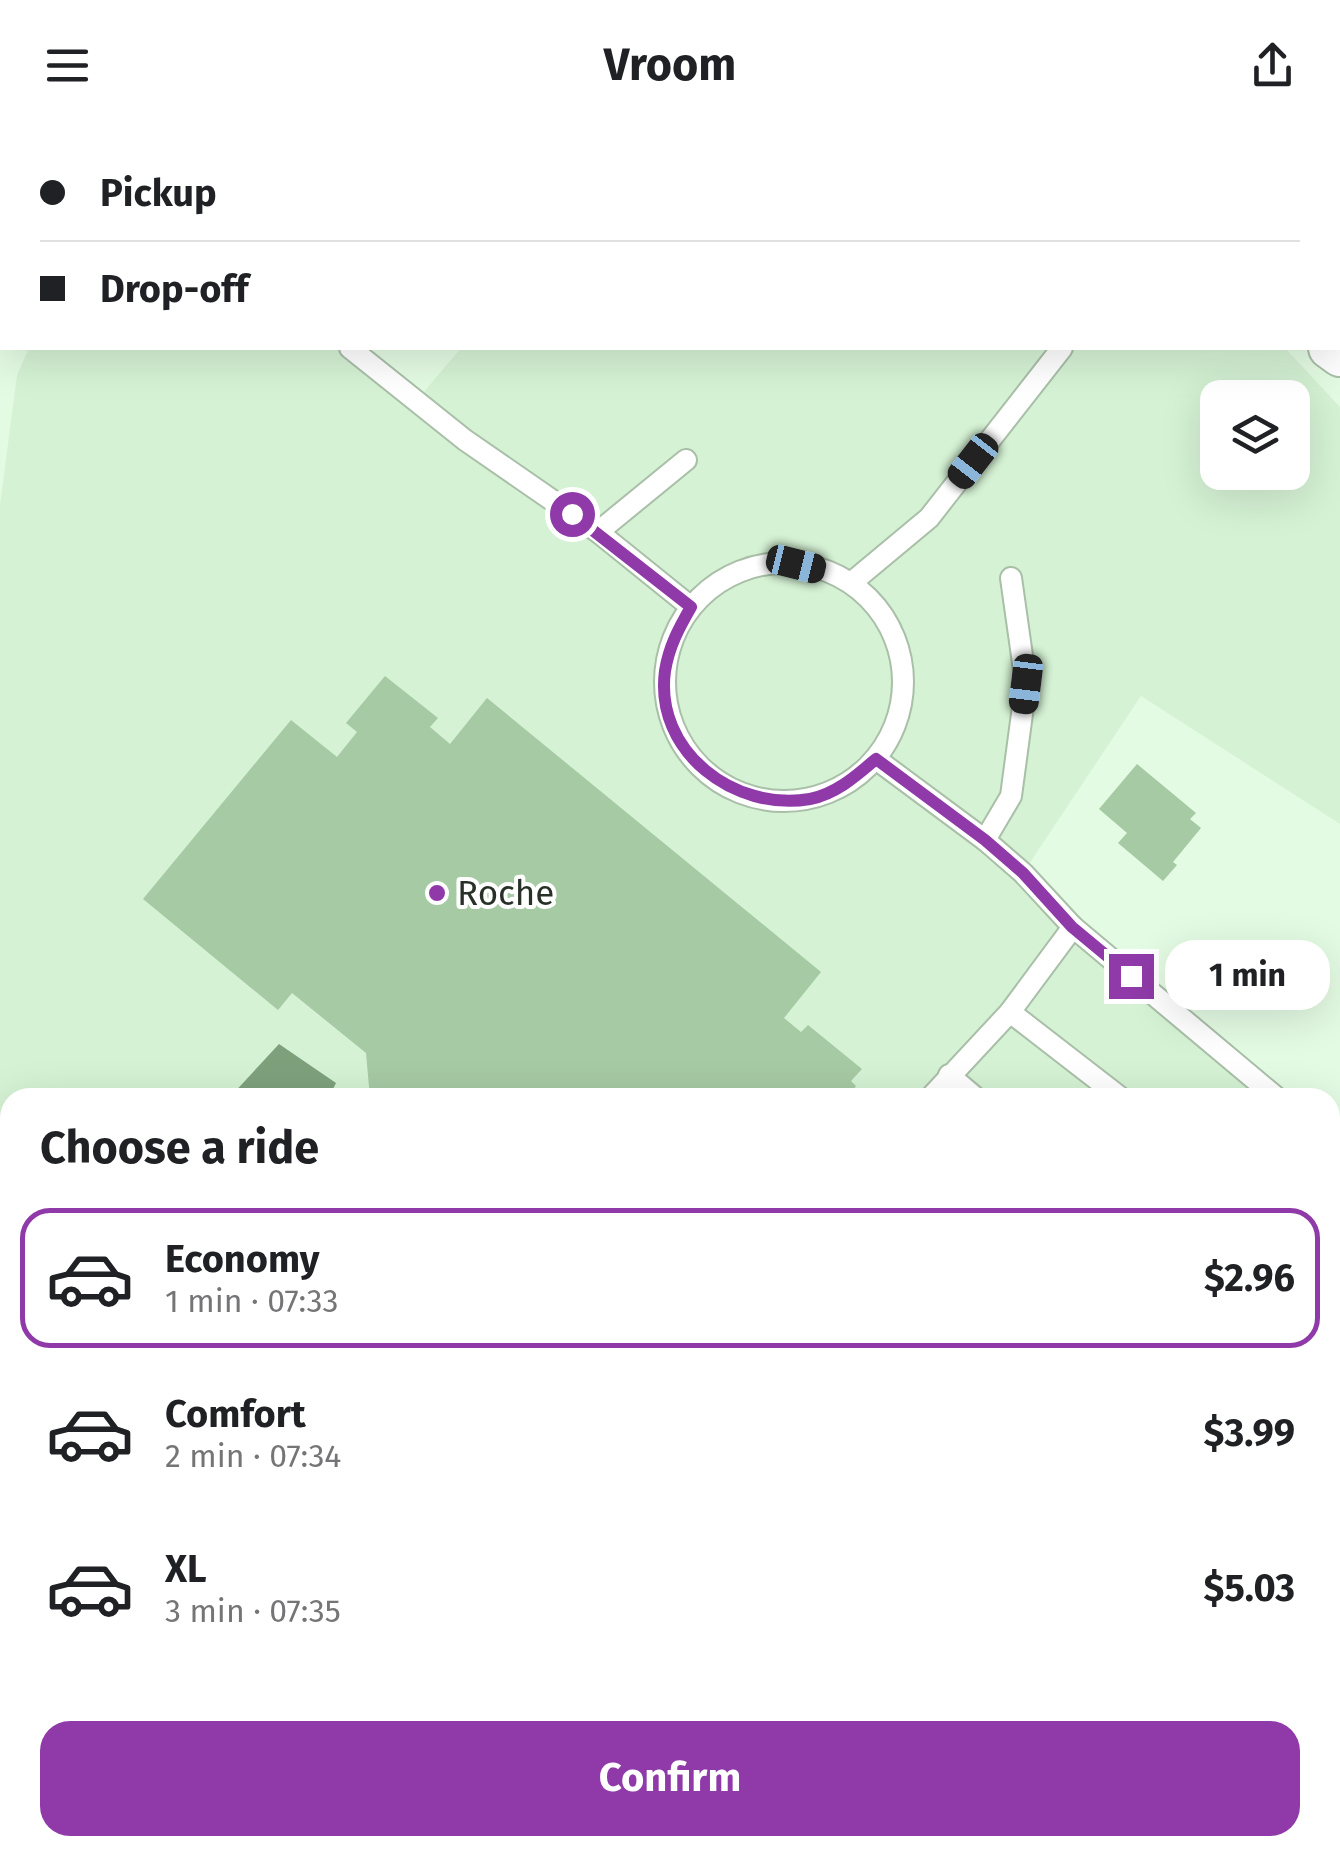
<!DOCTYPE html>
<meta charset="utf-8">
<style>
body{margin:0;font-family:"Fira Sans",sans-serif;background:#f6f6f6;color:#202124;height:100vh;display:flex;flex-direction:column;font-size:38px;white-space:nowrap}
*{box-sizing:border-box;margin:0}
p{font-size:32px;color:#757577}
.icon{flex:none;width:55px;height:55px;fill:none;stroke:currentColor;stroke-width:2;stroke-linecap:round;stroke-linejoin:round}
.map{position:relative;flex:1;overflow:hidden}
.panel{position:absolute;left:0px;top:958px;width:1340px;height:768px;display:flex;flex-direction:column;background:#fff;border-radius:30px 30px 0 0;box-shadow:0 10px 40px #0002}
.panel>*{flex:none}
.banner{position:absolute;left:0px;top:0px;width:1340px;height:220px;box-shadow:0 10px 40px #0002;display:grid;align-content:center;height:220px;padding:0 40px;background:#fff}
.controls{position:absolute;left:1200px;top:250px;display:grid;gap:20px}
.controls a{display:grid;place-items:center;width:110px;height:110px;border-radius:20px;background:#fff;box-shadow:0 10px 40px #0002;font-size:50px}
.end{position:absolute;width:45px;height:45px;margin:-22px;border:12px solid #8f3aa8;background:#fff;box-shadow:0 0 0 5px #fff}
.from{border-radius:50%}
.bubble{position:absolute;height:70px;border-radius:30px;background:#fff;box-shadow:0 10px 40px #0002;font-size:32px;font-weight:700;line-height:70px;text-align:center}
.car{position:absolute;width:30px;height:60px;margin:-30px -15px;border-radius:12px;box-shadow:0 0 8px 2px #0007;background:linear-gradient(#222 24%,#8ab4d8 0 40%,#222 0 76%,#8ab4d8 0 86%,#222 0)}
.banner b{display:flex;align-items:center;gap:35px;height:95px;font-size:38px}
.banner b+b{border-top:2px solid #e0e0e0}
.banner i{width:25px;height:25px;background:#202124}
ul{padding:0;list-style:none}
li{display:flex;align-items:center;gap:30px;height:140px;margin:0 20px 15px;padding:0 20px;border:5px solid transparent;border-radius:30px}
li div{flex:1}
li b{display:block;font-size:38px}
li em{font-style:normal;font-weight:700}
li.on{border-color:#8f3aa8}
li>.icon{width:90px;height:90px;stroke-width:1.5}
h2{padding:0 40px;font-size:45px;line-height:120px}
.button{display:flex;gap:20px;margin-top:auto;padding:20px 40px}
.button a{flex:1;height:115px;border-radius:30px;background:#8f3aa8;color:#fff;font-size:40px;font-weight:700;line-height:115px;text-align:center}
header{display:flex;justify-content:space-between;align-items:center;height:130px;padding:0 40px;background:#fff;font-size:45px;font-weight:700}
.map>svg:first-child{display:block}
</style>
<header><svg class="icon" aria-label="menu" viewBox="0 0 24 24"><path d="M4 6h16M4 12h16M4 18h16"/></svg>Vroom<svg class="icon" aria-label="share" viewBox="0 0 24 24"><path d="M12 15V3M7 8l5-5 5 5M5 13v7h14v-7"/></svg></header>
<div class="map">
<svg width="1340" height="1724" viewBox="0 0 1340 1724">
<rect width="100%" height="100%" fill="#e4fbe3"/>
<!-- built -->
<g fill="#d5f2d4" fill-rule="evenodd">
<path d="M29,218H350L417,270L461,218H1285L1340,277V694L1141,566L1023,743L1277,967L10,968V1604H6L0,1482V375L17,245ZM1218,268H1292V342H1218Z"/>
<polygon points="1330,1012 1340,1020 1340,1724 815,1724 813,1715 1330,1715"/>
</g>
<!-- green -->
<polygon fill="#c2dac1" points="570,1715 813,1715 815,1724 461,1724"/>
<!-- water -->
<polygon fill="#7ea17c" points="279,914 336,953 329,967 230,967"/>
<!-- building -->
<g fill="#a6caa3">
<polygon points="385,546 438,588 430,597 450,614 487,568 821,842 784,888 801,902 808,895 862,939 851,951 856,956 847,968 370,968 366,923 292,863 278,880 143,769 291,590 337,627 357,602 346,593"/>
<polygon points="1137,634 1196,683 1190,689 1201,698 1173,732 1177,735 1163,751 1118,713 1127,703 1099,679"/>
</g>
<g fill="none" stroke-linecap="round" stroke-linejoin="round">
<!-- lane casing -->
<g stroke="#a9bfa8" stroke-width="24">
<g id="lane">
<polyline points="71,2 77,0"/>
<polyline points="350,218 465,310 598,402 691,477"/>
<polyline points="598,402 686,330"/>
<circle cx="784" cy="552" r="119"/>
<polyline points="1011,448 1026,554 1011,666 985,710 1023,743 1073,797 1277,968"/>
<polyline points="851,453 929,388 1062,218"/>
<polyline points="876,629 985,710"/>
<polyline points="1010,882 1121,968"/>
<polyline points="949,945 976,968"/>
<polyline points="930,968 1010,882 1073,797"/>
<polyline points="1330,1012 1340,1020"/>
<polyline points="1330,1329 1340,1337"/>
<polyline points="1330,1505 1340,1513"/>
<polyline points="1330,1633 1340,1620"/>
<polyline points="959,1715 966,1724"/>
<polyline points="1137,1724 1143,1715"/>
<polyline points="1257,1724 1265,1715"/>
</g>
</g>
<!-- street casing -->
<g stroke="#a9bfa8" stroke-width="44">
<g id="street">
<polyline points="1251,2 1253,0"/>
<polyline points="1329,218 1340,226"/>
</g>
</g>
<!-- secondary casing -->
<g stroke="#a9bfa8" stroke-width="59">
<g id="secondary">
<polyline points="33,2 34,0"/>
<polyline points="0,82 2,76"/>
<polyline points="1330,1224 1340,1210"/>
<polyline points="0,1698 10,1697"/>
</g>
</g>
<!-- lane -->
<use href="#lane" stroke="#fff" stroke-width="20"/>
<!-- street -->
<use href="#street" stroke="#fff" stroke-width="40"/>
<!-- secondary -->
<use href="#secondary" stroke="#fff" stroke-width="55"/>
</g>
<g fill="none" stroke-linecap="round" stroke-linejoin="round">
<!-- route -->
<path stroke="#8f3aa8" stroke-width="12" d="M572,384L691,477C679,498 669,516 665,541C654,622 735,682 810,669C836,664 856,646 876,629L985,710L1023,743L1072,797L1131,846"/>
</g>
<!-- markers -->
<circle fill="#8f3aa8" stroke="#fff" stroke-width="4" cx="437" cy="763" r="10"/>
<g text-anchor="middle" stroke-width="8" stroke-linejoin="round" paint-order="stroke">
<!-- poi labels -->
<g font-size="35" fill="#283128" stroke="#fff" text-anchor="start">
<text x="457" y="775">Roche</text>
</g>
</g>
</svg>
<div class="controls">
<a><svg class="icon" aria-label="layers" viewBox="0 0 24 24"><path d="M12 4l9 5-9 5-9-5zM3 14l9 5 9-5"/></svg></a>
</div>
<i class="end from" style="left:572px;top:384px"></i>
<i class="end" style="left:1131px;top:846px"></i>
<div class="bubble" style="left:1165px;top:810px;width:165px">1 min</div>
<i class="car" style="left:973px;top:331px;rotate:218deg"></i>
<i class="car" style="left:796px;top:434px;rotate:104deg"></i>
<i class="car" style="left:1026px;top:554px;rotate:187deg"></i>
<div class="banner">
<b><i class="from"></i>Pickup</b>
<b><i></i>Drop-off</b>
</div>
<section class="panel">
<h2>Choose a ride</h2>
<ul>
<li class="on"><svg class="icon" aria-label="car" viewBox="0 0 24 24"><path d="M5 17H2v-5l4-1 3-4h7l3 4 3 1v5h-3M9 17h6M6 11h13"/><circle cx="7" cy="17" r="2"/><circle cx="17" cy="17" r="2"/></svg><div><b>Economy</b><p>1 min · 07:33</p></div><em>$2.96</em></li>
<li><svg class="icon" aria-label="car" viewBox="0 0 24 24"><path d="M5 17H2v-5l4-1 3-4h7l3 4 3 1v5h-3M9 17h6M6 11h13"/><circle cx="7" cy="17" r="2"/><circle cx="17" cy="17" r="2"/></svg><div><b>Comfort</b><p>2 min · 07:34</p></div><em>$3.99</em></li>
<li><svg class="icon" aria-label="car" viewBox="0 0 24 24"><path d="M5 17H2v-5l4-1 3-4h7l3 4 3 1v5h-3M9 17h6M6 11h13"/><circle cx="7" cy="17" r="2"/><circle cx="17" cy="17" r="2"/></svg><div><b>XL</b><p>3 min · 07:35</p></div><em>$5.03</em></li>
</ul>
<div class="button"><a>Confirm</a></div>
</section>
</div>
